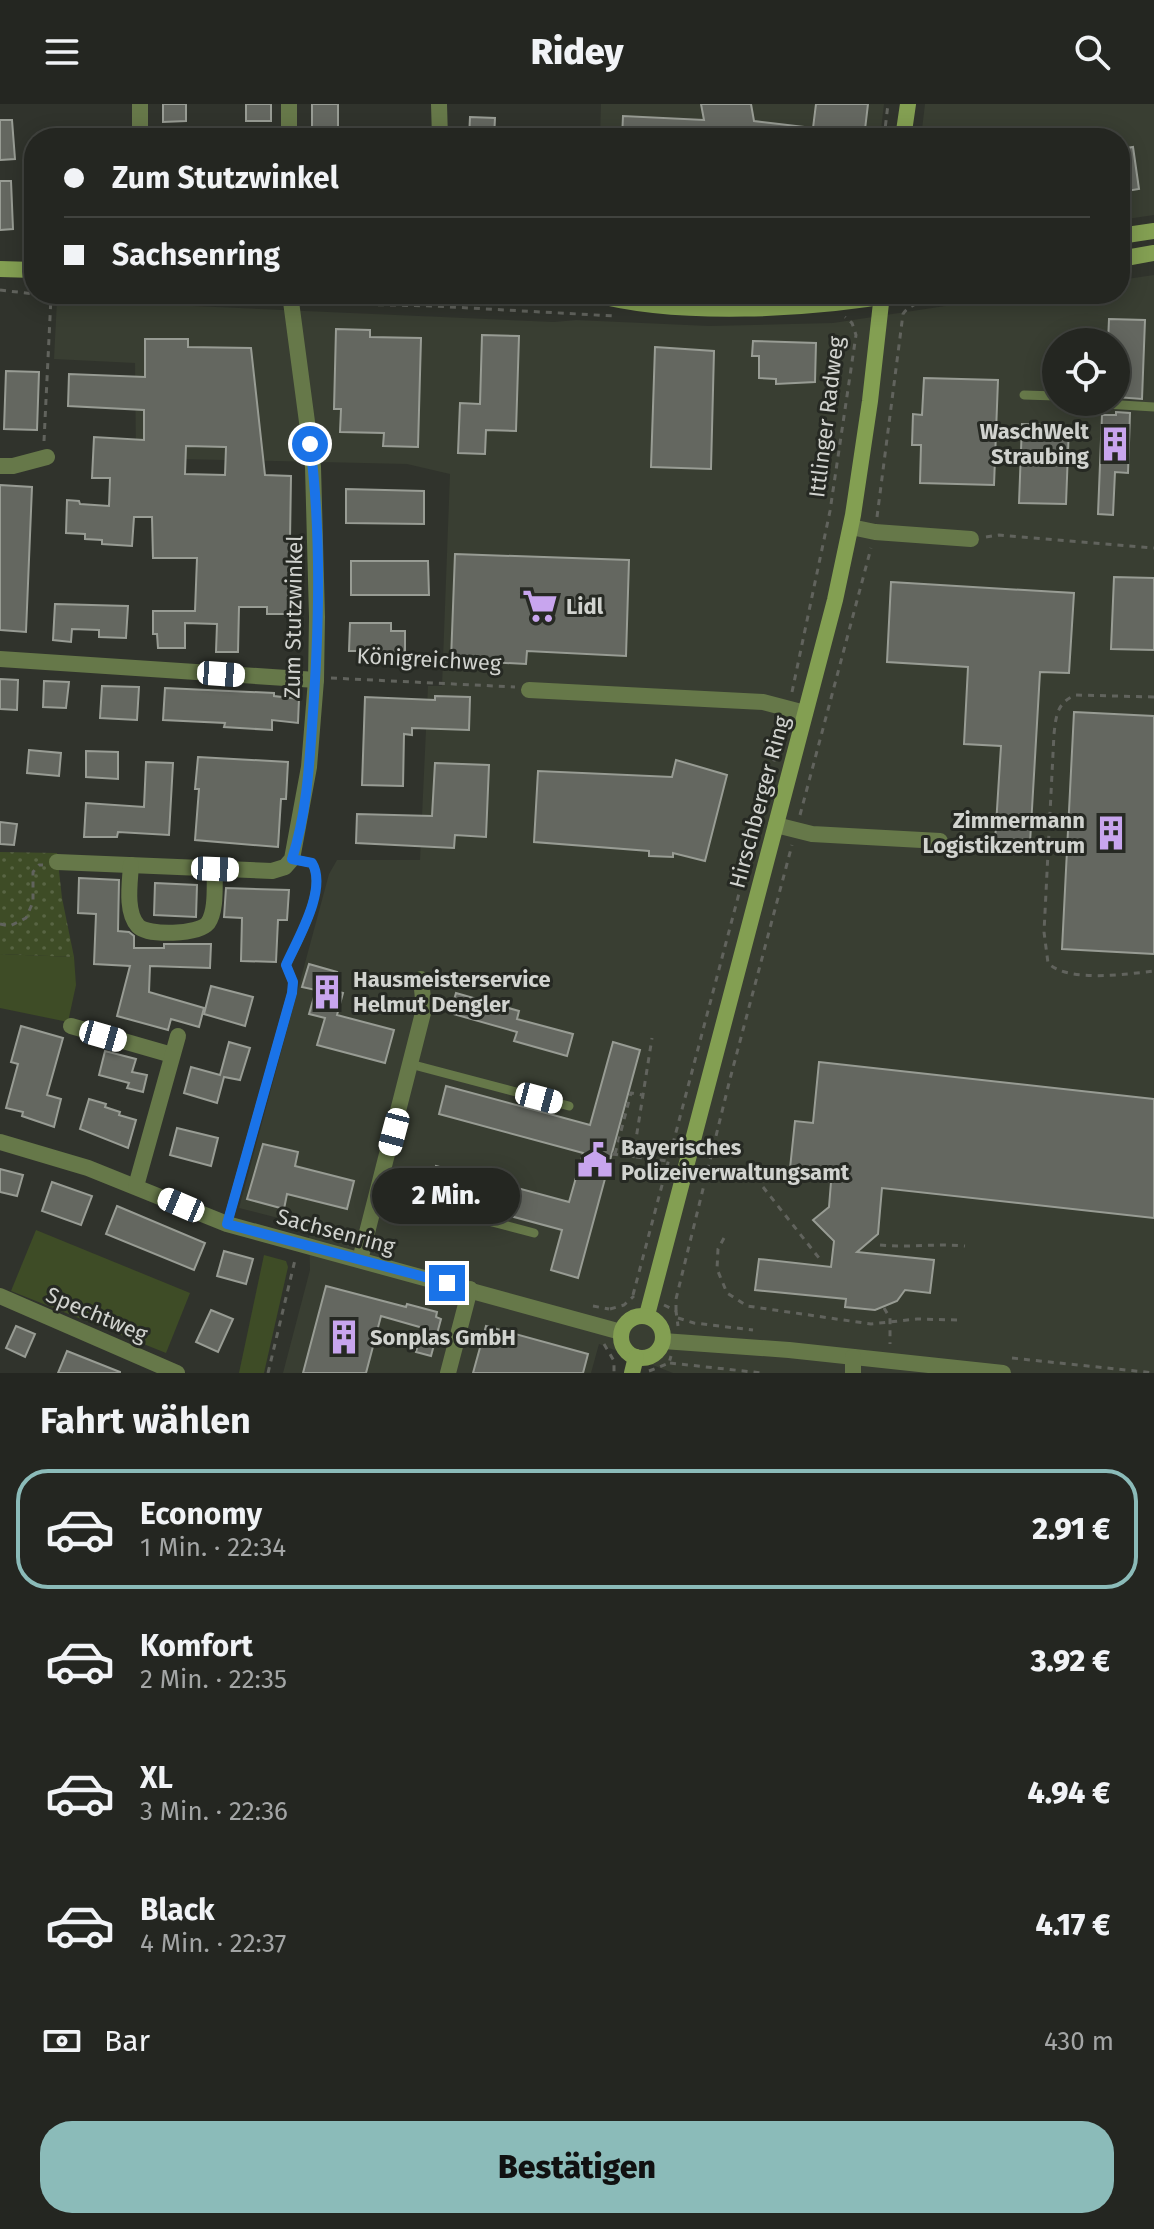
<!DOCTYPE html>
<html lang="de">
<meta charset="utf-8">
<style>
body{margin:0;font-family:"Fira Sans",sans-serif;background:#30322e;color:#f1f3f6;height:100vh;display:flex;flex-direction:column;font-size:30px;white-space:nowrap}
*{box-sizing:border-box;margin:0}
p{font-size:26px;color:#a3a5a5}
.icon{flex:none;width:44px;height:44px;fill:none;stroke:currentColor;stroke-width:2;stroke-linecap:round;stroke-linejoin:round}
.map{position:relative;height:1269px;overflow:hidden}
.panel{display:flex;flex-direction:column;background:#242621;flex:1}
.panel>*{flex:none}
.top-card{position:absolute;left:24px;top:24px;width:1106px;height:176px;border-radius:32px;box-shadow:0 4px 20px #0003,0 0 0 2px #41433f;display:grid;align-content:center;height:176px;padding:0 40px;background:#242621}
.fabs{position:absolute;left:1042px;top:224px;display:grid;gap:16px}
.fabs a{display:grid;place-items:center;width:88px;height:88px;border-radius:50%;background:#242621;box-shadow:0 4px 20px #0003,0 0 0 2px #41433f;font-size:40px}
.end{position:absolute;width:36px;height:36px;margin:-18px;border:10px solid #1a73e8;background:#fff;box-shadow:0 0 0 4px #fff}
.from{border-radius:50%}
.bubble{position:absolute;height:56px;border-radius:28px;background:#242621;box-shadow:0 4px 20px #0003,0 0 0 2px #41433f;font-size:26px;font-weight:800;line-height:56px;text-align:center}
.car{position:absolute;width:24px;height:48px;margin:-24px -12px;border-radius:10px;box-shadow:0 0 6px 2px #0007;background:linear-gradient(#fff 24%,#345 0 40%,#fff 0 76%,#345 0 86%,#fff 0)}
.top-card b{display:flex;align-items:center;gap:28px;height:76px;font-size:30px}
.top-card b+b{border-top:2px solid #41433f}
.top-card i{width:20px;height:20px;background:#f1f3f6}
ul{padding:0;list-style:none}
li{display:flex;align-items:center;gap:24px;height:120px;margin:0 16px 12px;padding:0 24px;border:4px solid transparent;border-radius:32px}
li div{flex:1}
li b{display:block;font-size:30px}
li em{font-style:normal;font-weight:800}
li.selected{border-color:#8bbbb9}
li>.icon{width:72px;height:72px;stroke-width:1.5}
h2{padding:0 40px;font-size:36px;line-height:96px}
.pay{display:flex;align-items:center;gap:20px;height:88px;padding:0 40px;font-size:30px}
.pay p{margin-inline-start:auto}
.button{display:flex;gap:16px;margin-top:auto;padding:16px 40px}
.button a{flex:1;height:92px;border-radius:32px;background:#8bbbb9;color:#111;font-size:32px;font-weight:800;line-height:92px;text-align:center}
header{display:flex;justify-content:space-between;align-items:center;height:104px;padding:0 40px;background:#242621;font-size:36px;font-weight:800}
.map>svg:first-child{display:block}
</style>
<header><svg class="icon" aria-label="menu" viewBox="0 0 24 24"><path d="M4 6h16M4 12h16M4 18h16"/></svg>Ridey<svg class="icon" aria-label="search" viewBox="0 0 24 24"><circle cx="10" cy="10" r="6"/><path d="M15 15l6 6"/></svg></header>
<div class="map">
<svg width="1154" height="1269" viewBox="0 0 1154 1269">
<defs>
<pattern id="park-dots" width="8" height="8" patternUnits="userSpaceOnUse" patternTransform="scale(2)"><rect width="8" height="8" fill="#3e4c26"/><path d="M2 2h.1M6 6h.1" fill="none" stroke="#596544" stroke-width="1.8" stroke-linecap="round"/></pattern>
</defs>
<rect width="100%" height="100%" fill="#30332c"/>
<!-- built -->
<g fill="#393e32" fill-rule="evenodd">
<polygon points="601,0 884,0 880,34 600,34"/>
<polygon points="925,0 1154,0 1154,111 1120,116 1120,34 921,34"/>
<path d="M1154,171V1269H673L599,1240L591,1269H283L310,1166L309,1122L239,1104L329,770L337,756H420L428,582H442L450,370L407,360L136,354L135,259L54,255L57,196L554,218L576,216L709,222L833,219L1025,190H1120V176ZM1056,238H1116V298H1056Z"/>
</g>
<!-- grass -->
<g fill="#3e4c26">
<polygon points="0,850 74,853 76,881 68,918 0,904"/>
<polygon points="36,1126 190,1189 166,1249 11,1187"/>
<polygon points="264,1151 286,1157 288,1163 264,1269 239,1269"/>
</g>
<!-- park -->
<polygon fill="url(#park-dots)" points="0,748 57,749 62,794 74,853 0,850"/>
<!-- building -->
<g fill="#646760" stroke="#989c94" stroke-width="2" fill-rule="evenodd">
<polygon points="163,0 186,0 186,17 163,18"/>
<rect x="246" y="0" width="25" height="17"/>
<rect x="312" y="0" width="26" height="26"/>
<polygon points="701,0 751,0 754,17 813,24 816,0 868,0 864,34 622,34 623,12 704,16"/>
<polygon points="470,13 495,14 494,34 469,34"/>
<polygon points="0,16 12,16 15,55 0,56"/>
<polygon points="1133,43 1139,85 1120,88 1120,45"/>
<polygon points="0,77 11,77 13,125 0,126"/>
<polygon points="1109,215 1145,216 1142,295 1116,293 1116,238 1108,238"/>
<polygon points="336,225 370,226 370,233 421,234 418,343 383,342 384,329 340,328 341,305 334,305"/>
<polygon points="482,231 519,232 516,327 486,326 485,350 458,349 460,299 480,300"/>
<path d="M145,235H188V243L251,244L265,371L291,372L290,436H298V456H292L291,510H267V503H239L238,548H216L217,520L185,519V544H158L157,530H153V507H195L197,454H153L152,413H134L132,442L102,440V436L85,435V430L66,429L67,396L79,397L80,400L109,402L110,374H92L94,333L144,336V306L68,302L69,270L145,273ZM186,342L226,343L225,371L185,370Z"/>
<polygon points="753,237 816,239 815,278 776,280 776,275 759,274 759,252 752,252"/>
<polygon points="655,243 714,247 711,365 651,363"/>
<polygon points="6,267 39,268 37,326 4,325"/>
<polygon points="924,274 998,276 994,381 920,379 921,341 912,341 913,310 922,311"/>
<polygon points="1116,308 1130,309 1128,369 1115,368 1113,411 1098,410 1102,311 1116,311"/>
<polygon points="1022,320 1069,322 1066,400 1019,399"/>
<polygon points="0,381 32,383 26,528 0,526"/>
<polygon points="346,385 424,387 424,420 346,419"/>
<polygon points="455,450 629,456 626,552 527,547 526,560 451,556"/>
<polygon points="351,457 428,457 429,491 351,491"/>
<polygon points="1114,473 1154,474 1154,546 1111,545"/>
<polygon points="891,478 1074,489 1069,569 1040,568 1030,739 995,737 1001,642 964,640 968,563 887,558"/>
<polygon points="55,500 128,502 126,534 99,533 99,526 72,525 71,538 53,536"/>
<polygon points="350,519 391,519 391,527 405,527 405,551 370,554 370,547 349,547"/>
<polygon points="0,575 18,576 17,606 0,605"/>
<polygon points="44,577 69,578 66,604 43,603"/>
<polygon points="102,582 139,583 137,616 100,614"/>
<polygon points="165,584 274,589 274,592 299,595 298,619 272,616 272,626 224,623 225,619 163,616"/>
<polygon points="435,592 470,593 469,626 412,624 412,631 404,630 403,682 362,681 365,593 435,596"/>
<polygon points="1074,608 1154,612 1154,850 1062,845"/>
<polygon points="29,646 61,649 59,672 27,669"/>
<polygon points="86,647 118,648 118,675 86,673"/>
<polygon points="198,653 288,658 286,695 281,695 278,743 195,736 199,685 195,685"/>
<polygon points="676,656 727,671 705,757 673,749 673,753 649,752 649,747 534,738 538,667 672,673"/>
<polygon points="146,658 173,659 169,731 118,728 117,733 84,733 86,699 144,703"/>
<polygon points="435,659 489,661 486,733 455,731 454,744 356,739 357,710 432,712"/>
<polygon points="0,718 17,720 14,741 0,740"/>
<polygon points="79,774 119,776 118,827 129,828 134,832 134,844 164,844 164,840 211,840 210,864 150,862 149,888 204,904 199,923 171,915 168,926 117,912 130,862 94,860 96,810 78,809"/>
<polygon points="155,779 197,781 196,813 154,811"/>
<polygon points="226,784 289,786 287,816 278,816 276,858 241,857 242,814 224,813"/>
<polygon points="309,860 337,868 332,886 343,889 337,911 394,926 385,959 317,941 325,914 309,910 316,886 302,883"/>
<polygon points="211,882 253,893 245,922 204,910"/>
<polygon points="456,889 519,907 517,915 573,930 567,952 514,937 517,928 450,909"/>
<polygon points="21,922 63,934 47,991 61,995 54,1023 22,1012 23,1008 6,1004 18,960 11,958"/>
<polygon points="229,938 250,944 240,976 224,973 217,999 184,989 191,963 220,971"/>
<polygon points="613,938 640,946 578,1174 551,1166 562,1126 429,1090 436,1062 569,1098 583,1049 439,1010 446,982 590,1021"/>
<polygon points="105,947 136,955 132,968 147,971 143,988 127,984 129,979 99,971"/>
<polygon points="819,958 1154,995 1154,1114 882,1084 878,1130 857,1148 934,1156 930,1189 905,1186 897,1197 875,1206 845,1203 846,1195 755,1186 759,1155 831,1163 834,1137 813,1116 829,1103 831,1078 789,1074 795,1017 813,1019"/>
<polygon points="89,995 106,1000 105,1003 120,1008 119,1011 136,1016 128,1044 80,1025"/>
<polygon points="177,1024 218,1034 211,1062 170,1051"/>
<polygon points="263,1040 298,1048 295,1062 354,1077 347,1105 287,1090 284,1105 247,1095"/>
<polygon points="0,1065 23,1071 17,1092 0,1088"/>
<polygon points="52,1078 92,1092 81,1121 42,1107"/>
<polygon points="117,1102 205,1139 194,1166 106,1130"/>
<polygon points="224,1147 253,1155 246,1180 217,1172"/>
<polygon points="326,1182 406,1203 407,1200 437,1208 436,1213 441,1215 431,1252 416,1248 423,1224 381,1212 366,1269 303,1269"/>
<polygon points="211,1206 233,1215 218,1248 196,1238"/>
<polygon points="16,1222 35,1230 25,1253 6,1244"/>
<polygon points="486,1222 588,1250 583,1269 473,1269"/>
<polygon points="67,1247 120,1268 120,1269 58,1269"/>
</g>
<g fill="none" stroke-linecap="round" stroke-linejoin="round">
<!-- path -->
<g stroke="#61635d" stroke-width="3" stroke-dasharray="6 6" stroke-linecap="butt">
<polyline points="884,34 888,0"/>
<polyline points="0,186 34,190"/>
<polyline points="39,190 275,198"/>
<polyline points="306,199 434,202 614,212"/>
<polyline points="44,337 51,193"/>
<path d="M877,413L903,210C914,193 952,193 971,190"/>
<polyline points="986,433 999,431 1154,444"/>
<polyline points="331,574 515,583"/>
<polyline points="792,588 830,407 856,231 852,219 845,213"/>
<path d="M1154,593L1076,591C1057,598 1056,612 1054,630L1044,828L1048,859C1068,879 1127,870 1154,867"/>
<polyline points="800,711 871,444"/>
<polyline points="0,820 10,822 26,814 33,798 33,768 39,761 43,761"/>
<polyline points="612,1050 668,1057"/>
<polyline points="615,1050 631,989 642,991"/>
<polyline points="633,1054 652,934"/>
<polyline points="763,1083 819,1154"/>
<polyline points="724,1134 718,1145 717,1165 727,1189 747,1202 871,1220 917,1215 957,1216"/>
<path d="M880,1141C909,1144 936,1139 965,1142"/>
<polyline points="633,1191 784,619"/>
<polyline points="664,1201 676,1207 678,1222"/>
<polyline points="593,1202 609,1205"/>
<polyline points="884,1204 890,1214 890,1240"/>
<polyline points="610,1205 624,1201 634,1192"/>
<polyline points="676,1207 676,1195 730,975 792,741"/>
<polyline points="678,1214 694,1219 753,1226"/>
<polyline points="604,1240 614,1257 614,1269"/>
<polyline points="1012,1254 1154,1269"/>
<polyline points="670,1259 762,1269"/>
<polyline points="649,1267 669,1259 671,1252"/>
<polyline points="268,1269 295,1156"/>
</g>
<!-- lane -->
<g stroke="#667849" stroke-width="9">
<polyline points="1024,291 1056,292"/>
<polyline points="1073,298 1154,303"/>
<polyline points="410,960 569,1002"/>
<polyline points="378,1088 534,1129"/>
<path d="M227,1120L292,889L293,878L286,861C298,836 327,785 312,759L292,755"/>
</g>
<!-- street -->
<g stroke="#667849" stroke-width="16">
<polyline points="140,0 140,34"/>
<polyline points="439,0 440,34"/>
<polyline points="289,34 289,0"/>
<polyline points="0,362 13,362 47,353"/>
<polyline points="851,423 875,428 971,435"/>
<polyline points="0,555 316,576"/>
<polyline points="529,586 763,598 805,609"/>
<polyline points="776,721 812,730 940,737"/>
<polyline points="57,758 272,767 285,763 292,755 309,663 316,576 317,513 313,363 290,190"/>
<path d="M131,761C130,778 125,808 138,822C148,832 198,831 208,819C217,806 214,780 215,765"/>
<polyline points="71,922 172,951"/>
<polyline points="0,1038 88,1064 227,1120 621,1228"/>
<polyline points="136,1082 178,932"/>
<polyline points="360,1156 424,905 421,875"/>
<polyline points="0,1192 177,1269"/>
<polyline points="663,1237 789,1246 1003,1269"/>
<polyline points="448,1269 470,1185"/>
<polyline points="853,1269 853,1253"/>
</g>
<!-- secondary -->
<g stroke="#839f52" stroke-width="16">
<polyline points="903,34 908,0"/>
<polyline points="1120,132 1154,127"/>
<polyline points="1120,155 1154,149"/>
<polyline points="0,165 34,166"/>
<path d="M593,190C677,213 812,206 898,190"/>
<polyline points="647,1211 835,496 853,411 870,297 882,190"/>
<circle cx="642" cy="1233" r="21"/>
<polyline points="632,1269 636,1253"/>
</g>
</g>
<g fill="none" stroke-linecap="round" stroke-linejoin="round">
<!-- route -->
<path stroke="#1a73e8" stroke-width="10" d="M310,340C322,433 319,529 312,622C309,666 306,712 292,755L312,759C328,785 297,836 286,861L293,878L292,889L227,1120L447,1179"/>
</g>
<!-- icons -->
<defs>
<g id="building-bare" transform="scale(2.76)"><path d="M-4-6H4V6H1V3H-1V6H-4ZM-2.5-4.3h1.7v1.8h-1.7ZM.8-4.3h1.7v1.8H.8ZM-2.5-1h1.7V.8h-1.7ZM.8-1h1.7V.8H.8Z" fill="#c8a5ee" stroke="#262923" stroke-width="2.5" paint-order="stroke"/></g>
<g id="supermarket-bare" transform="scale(2.76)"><path d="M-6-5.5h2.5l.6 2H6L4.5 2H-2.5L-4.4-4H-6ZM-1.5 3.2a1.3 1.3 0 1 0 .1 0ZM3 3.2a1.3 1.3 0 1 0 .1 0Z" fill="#c8a5ee" stroke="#262923" stroke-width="2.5" paint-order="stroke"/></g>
<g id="civic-bare" transform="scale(2.76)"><path d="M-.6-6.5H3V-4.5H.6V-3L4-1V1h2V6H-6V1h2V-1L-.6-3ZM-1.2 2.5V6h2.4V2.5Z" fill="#c8a5ee" stroke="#262923" stroke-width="2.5" paint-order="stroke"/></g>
</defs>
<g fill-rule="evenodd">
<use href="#building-bare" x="1115" y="340"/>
<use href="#supermarket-bare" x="540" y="502"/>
<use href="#building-bare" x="1111" y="729"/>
<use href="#building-bare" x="327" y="888"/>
<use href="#civic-bare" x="595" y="1056"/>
<use href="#building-bare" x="344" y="1233"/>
</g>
<g text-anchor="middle" stroke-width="6" stroke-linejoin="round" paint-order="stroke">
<!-- street labels -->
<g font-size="22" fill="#d1d3cf" stroke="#262923">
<text transform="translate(826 313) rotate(-83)" y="8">Ittlinger Radweg</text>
<text transform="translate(293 513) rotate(-89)" y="8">Zum Stutzwinkel</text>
<text transform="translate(429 555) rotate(3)" y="8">Königreichweg</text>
<text transform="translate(759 698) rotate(-75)" y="8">Hirschberger Ring</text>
<text transform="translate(336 1127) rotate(15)" y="8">Sachsenring</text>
<text transform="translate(97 1210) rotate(23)" y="8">Spechtweg</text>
</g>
<!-- poi labels -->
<g font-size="22" font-weight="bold" fill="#d1d3cf" stroke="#262923" text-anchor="start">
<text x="1089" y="335" text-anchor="end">WaschWelt<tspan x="1089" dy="25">Straubing</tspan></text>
<text x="566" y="510">Lidl</text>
<text x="1085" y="724" text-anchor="end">Zimmermann<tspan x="1085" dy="25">Logistikzentrum</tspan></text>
<text x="353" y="883">Hausmeisterservice<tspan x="353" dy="25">Helmut Dengler</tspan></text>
<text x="621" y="1051">Bayerisches<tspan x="621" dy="25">Polizeiverwaltungsamt</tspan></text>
<text x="370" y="1241">Sonplas GmbH</text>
</g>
</g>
</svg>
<div class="fabs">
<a><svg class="icon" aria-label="locate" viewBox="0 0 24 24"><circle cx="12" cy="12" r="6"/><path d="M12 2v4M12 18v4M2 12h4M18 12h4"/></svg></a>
</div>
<i class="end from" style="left:310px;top:340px"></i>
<i class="end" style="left:447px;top:1179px"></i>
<div class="bubble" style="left:372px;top:1064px;width:148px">2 Min.</div>
<i class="car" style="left:221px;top:570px;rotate:94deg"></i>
<i class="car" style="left:215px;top:765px;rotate:92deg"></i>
<i class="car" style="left:103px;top:932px;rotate:106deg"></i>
<i class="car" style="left:539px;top:994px;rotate:105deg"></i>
<i class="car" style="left:394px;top:1028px;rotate:195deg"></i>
<i class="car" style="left:181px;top:1101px;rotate:293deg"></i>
<div class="top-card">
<b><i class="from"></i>Zum Stutzwinkel</b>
<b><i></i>Sachsenring</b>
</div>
</div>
<section class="panel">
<h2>Fahrt wählen</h2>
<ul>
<li class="selected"><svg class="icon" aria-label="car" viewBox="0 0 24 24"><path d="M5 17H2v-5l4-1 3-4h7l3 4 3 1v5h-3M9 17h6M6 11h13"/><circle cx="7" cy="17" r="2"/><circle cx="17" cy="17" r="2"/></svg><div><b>Economy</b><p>1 Min. · 22:34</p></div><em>2.91 €</em></li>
<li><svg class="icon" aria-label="car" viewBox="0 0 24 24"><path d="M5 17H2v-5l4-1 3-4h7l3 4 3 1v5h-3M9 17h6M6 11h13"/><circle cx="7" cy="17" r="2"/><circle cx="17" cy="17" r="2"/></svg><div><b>Komfort</b><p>2 Min. · 22:35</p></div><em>3.92 €</em></li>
<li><svg class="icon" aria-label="car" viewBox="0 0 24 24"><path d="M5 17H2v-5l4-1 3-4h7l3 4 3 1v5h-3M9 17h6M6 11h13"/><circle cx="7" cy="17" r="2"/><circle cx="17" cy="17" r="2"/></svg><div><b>XL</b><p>3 Min. · 22:36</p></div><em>4.94 €</em></li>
<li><svg class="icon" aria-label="car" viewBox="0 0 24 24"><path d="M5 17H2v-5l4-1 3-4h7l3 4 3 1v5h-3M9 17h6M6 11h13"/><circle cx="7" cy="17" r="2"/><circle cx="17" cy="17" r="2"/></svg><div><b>Black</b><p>4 Min. · 22:37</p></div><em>4.17 €</em></li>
</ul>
<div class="pay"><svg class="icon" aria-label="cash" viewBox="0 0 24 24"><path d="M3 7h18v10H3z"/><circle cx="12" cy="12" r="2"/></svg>Bar<p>430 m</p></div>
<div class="button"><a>Bestätigen</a></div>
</section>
